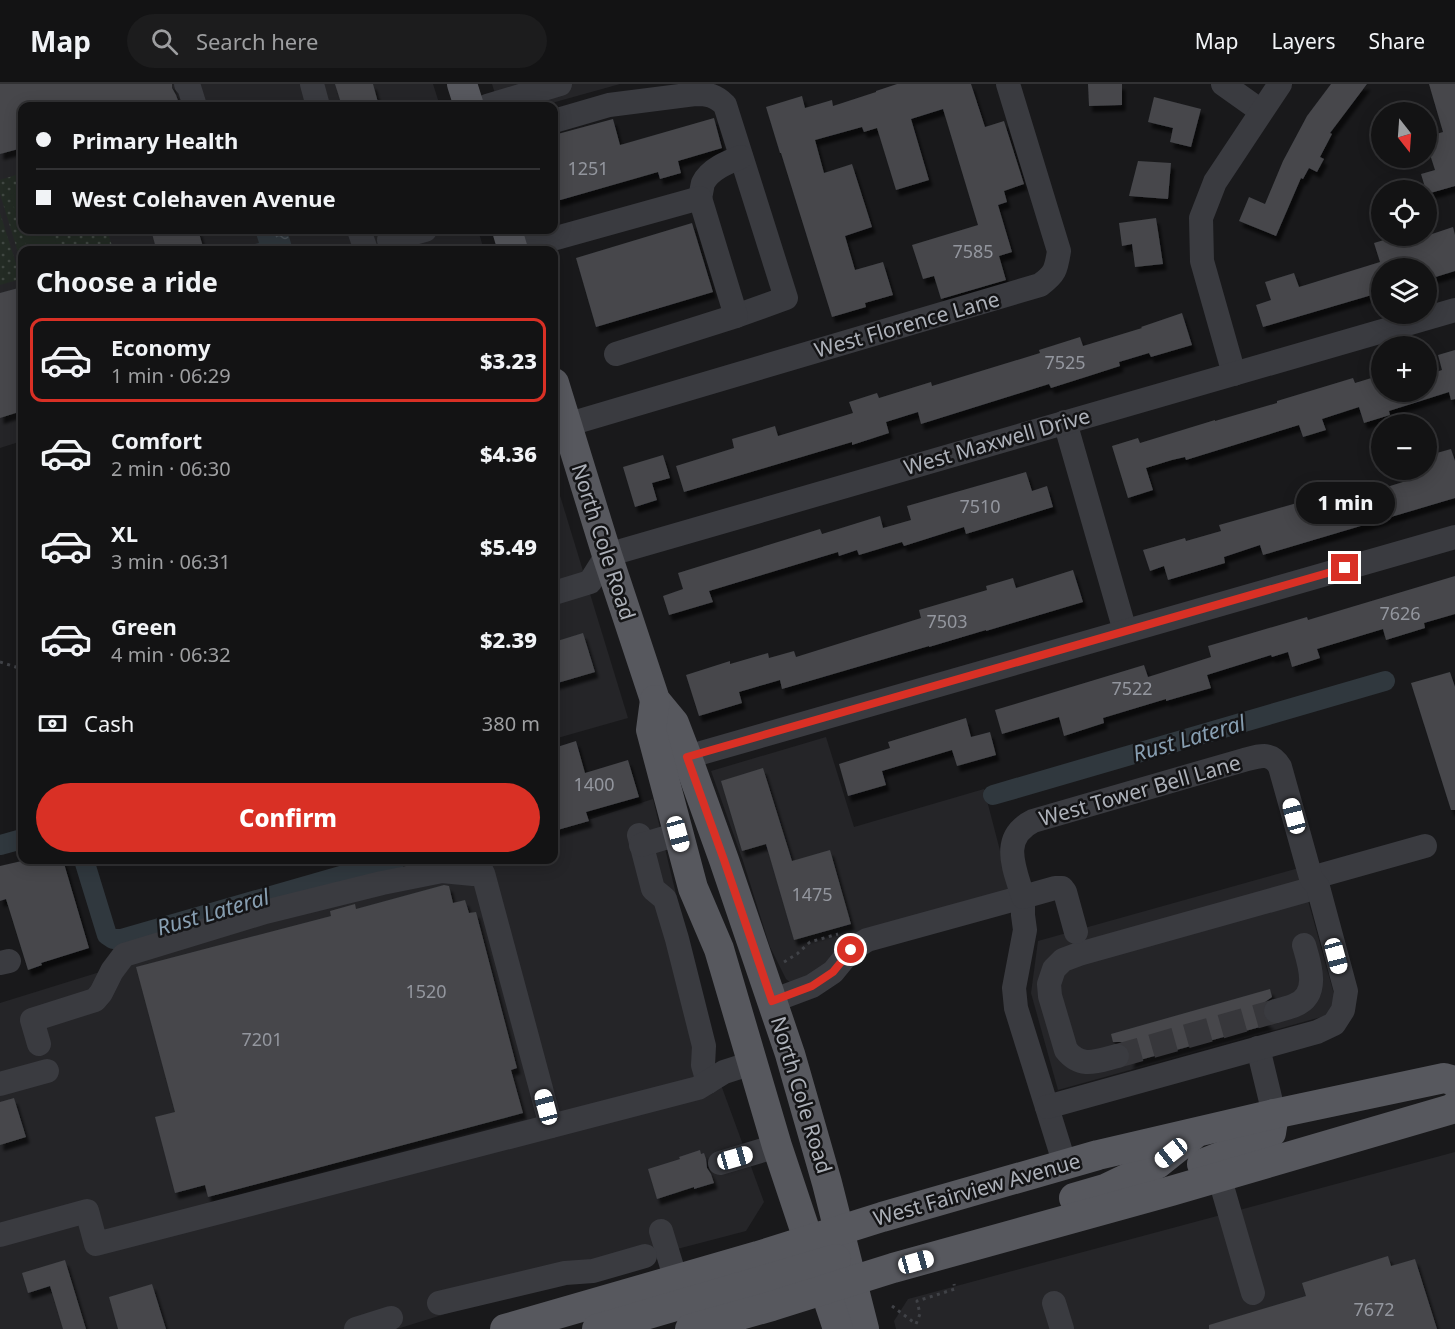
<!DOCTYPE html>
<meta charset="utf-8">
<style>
body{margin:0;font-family:"Noto Sans",sans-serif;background:#1c1c1d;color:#f1f3f6;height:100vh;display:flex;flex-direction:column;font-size:22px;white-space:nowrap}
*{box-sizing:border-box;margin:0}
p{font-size:20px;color:#9d9ea0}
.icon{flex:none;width:33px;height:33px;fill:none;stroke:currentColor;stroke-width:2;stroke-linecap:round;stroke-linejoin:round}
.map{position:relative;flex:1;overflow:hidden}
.side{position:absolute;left:18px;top:162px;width:540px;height:618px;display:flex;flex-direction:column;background:#131314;border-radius:12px;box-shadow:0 3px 15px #0003,0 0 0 2px #323234}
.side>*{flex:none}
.banner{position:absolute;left:18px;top:18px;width:540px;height:132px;border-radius:12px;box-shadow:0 3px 15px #0003,0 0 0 2px #323234;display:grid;align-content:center;height:132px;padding:0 18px;background:#131314}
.needle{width:39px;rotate:163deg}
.buttons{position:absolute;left:1371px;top:18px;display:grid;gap:12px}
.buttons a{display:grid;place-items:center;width:66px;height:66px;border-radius:50%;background:#131314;box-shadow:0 3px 15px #0003,0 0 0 2px #323234;font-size:30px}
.end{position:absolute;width:27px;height:27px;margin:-14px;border:8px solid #d93025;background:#fff;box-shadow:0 0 0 3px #fff}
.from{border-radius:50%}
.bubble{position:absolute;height:42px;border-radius:21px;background:#131314;box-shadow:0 3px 15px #0003,0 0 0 2px #323234;font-size:20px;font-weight:800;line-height:42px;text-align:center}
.car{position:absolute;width:18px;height:36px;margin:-18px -9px;border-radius:8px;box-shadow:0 0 4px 2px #0007;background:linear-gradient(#fff 24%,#345 0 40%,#fff 0 76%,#345 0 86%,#fff 0)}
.banner b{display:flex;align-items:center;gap:21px;height:57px;font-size:22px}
.banner b+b{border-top:2px solid #323234}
.banner i{width:15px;height:15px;background:#f1f3f6}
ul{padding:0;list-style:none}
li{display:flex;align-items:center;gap:18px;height:84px;margin:0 12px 9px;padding:0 6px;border:3px solid transparent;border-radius:12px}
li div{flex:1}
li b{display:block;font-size:22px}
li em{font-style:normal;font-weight:800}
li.on{border-color:#d93025}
li>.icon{width:54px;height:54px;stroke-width:1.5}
h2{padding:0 18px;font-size:27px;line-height:72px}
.pay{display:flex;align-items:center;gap:15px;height:66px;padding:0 18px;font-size:22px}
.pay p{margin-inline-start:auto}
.button{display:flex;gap:12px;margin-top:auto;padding:12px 18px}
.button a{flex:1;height:69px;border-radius:36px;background:#d93025;color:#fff;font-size:24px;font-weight:800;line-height:69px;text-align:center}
header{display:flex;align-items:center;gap:36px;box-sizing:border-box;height:84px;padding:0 30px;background:#131314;border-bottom:2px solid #323234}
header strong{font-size:28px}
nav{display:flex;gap:33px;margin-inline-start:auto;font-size:21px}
.search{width:420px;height:54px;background:#1c1c1d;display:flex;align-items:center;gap:15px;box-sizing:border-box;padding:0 21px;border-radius:33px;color:#9d9ea0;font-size:22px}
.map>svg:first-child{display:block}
</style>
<header>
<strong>Map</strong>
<div class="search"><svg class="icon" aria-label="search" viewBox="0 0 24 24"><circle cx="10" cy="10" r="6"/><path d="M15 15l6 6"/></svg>Search here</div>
<nav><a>Map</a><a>Layers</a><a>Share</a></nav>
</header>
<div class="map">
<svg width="1455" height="1245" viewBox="0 0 1455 1245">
<defs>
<pattern id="park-dots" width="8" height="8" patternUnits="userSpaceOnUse" patternTransform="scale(1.5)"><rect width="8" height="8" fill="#232b24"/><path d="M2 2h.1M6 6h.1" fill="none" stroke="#404742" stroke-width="1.8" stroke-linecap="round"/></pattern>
<pattern id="water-ripples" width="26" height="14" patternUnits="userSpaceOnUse" patternTransform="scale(1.5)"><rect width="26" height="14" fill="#30383e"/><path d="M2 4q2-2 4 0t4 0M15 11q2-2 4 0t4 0" fill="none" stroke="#4b5258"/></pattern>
<filter id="shadow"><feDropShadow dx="3.5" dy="6" stdDeviation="1.5" flood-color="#0009"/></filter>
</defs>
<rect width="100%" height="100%" fill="#19191b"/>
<!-- built -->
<g fill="#252528">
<polygon points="0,0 433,0 440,22 22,22 22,146 478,146 484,166 22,166 22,357 0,364"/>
<polygon points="492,0 620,0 541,22 499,22"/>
<polygon points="554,392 628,634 554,655"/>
<polygon points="826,653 854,743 984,705 1010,805 847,853 828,881 792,900 786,895 770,863 743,777 711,687"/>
<polygon points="653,715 691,872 706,960 764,1118 746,1147 528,1204 397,1245 0,1245 0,919 461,776 554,776 554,747"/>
<polygon points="1299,784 1339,928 1058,1006 1031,909 1038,857"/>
<polygon points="1455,1068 1455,1245 896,1245 894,1237 908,1215"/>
</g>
<!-- park -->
<g fill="url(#park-dots)">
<polygon points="22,89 22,146 107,146 113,165 22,166 22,181 0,110 0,96"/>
<polygon points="0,129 21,195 0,201"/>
</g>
<!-- pitch -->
<polygon fill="#232b24" points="22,107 22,146 52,146 58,164 51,166 28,166 10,111"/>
<!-- water -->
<polygon fill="url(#water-ripples)" points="255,146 287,146 293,166 233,166 259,159"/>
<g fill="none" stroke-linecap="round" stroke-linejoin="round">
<!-- canal -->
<g stroke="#30383e" stroke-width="20">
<polyline points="993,711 1385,597"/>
<polyline points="0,761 22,755"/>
<polyline points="84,776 107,851 113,855 121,855 396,776"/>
</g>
</g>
<!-- building -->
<g fill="#46474b" filter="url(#shadow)">
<polygon points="0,0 172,0 172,4 176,11 180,22 22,22 22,64 0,70"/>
<polygon points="335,0 373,0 379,22 342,22"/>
<polygon points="897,0 971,0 985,43 1004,37 1024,100 1004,107 1007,118 998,121 1012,168 999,172 1006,196 941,215 934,192 923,195 912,161 978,141 943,25 911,35 929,96 896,106 877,44 864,48 862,43 815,56 824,89 852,80 872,143 845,152 855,186 883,178 893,211 865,219 866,223 832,233 781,69 780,69 766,23 802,12 805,24 832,16 833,22 876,8 876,7"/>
<polygon points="1088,0 1122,0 1122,21 1089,22"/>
<polygon points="1331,0 1367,0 1330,49 1332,50 1320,73 1324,75 1317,88 1309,84 1303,95 1301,94 1276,152 1239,137 1249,113 1265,120 1283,77 1307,32"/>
<polygon points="1429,0 1455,0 1455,102 1427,110 1421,90 1435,86 1426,58 1426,53 1443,48"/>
<polygon points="1154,13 1201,25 1191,63 1170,58 1173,44 1148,38"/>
<polygon points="714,34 722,64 678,77 681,89 660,95 658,88 557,117 554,105 554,51 613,35 620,61"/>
<polygon points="1138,77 1171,79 1168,115 1129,112"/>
<polygon points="1156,134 1163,180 1135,183 1132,160 1122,162 1119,139"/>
<polygon points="692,139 713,208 596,243 576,174"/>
<polygon points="1453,143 1455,151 1455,187 1426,196 1426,184 1382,184 1382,183 1382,208 1263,243 1256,221 1271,216 1265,198 1294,189 1299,203 1380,178 1374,159 1397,152 1426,152"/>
<polygon points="151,146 198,146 204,166 163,166 162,162 156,164"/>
<polygon points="22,203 22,327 0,334 0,209"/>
<polygon points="1182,229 1192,261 1151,273 1149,269 1119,278 1120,282 1092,291 1051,304 1049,300 921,340 918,328 886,338 889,349 852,361 852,358 684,408 676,382 734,364 732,355 775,342 778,352 853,329 849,318 877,309 879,314 931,298 932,302 1040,269 1039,266 1080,253 1083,262 1142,244 1141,243"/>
<polygon points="1455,266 1455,315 1451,316 1449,308 1389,327 1390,331 1364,339 1359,323 1322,335 1326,346 1303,353 1299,341 1186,376 1185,373 1172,376 1146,384 1153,406 1128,414 1112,362 1138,354 1140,359 1215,336 1215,337 1277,319 1277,317 1353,294 1355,299 1378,292 1382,308 1426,308 1426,291 1442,286 1438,271"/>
<polygon points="1451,365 1455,377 1455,414 1263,471 1260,461 1224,473 1225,479 1168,496 1164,482 1150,487 1143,466 1185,454 1186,457 1221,447 1219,441 1297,419 1301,431 1365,412 1364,410 1416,394 1413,386 1426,386 1426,372"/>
<polygon points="663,371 670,394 652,399 657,416 635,423 623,383"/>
<polygon points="1026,388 1032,407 1047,402 1053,423 966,450 964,443 904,462 902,458 859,471 857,466 839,472 838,468 709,507 713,518 669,531 663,512 683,505 678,489 820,445 822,450 880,432 883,444 911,436 907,422"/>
<polygon points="1073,486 1083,518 986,547 986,546 929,563 929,562 782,605 780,596 739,608 742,619 699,632 686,591 730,577 730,580 768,569 769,574 794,567 796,573 921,534 919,526 987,506 986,502 1013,494 1016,504"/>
<polygon points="1455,492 1455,530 1424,539 1425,544 1386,556 1383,545 1317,565 1320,574 1292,583 1288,568 1272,573 1271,571 1207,591 1211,604 1166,617 1166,615 1103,634 1104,639 1064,652 1059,633 1002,650 995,626 1144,581 1148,593 1211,573 1208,562 1307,533 1308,536"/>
<polygon points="583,549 595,588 554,600 554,558"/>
<polygon points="1450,588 1455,603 1455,726 1451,726 1411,599"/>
<polygon points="966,634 971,653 990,648 996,671 957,682 952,666 882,687 886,701 848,712 839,680 890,664 888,658"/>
<polygon points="576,657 585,689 628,676 639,713 586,728 589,737 554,747 554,664"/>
<polygon points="763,684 792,777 830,766 851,840 794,856 766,760 742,767 721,697"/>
<polygon points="26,776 63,776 89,864 41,879 42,881 28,886 6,815 0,817 0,782"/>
<polygon points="444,801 449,802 453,819 465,816 469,829 476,828 517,984 511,986 523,1029 208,1113 205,1101 175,1109 155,1033 175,1028 136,883 331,832 330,827 355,820 356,825"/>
<polygon points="1270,905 1272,913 1265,918 1262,924 1263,932 1266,937 1271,940 1129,979 1131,975 1131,969 1127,962 1121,958 1113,958 1111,950"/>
<polygon points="14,1014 26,1053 0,1061 0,1018"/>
<polygon points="700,1066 701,1070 704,1069 706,1075 707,1084 711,1090 714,1099 694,1105 694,1103 657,1115 648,1085 680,1075 679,1073"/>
<polygon points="1388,1172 1391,1182 1415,1175 1437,1245 1209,1245 1209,1241 1306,1212 1302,1199"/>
<polygon points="65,1176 86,1245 63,1245 50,1202 28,1209 22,1189"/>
<polygon points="152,1200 166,1245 118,1245 109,1213"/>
</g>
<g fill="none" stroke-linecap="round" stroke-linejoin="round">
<!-- minor-tunnel -->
<polyline stroke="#37373b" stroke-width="24" stroke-dasharray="24 12" stroke-linecap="butt" points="1117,972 1276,927"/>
<!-- path -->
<g stroke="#404247" stroke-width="3" stroke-dasharray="3 4.5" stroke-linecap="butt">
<polyline points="0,578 22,585"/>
<polyline points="784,878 797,870 810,858 838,850"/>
<polyline points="892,1222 916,1240 920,1230 917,1217 955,1205 954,1200"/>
</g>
<!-- minor -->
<g stroke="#3a3b40" stroke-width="24">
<polyline points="186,0 189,3 195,22"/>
<polyline points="312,0 318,22"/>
<polyline points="1223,0 1261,27"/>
<polyline points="487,22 560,0"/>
<path d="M554,37L609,21L695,10C708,10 715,11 725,21L786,214L736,232"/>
<path d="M700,114C701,110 702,103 703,99C710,85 728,78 741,73"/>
<polyline points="359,146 366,166"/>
<polyline points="389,156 425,146"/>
<polyline points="513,166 700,114 736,232 616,270"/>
<polyline points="1234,290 1202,177 1201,134 1215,98 1280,0"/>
<polyline points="1065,338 1125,547"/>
<path d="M566,341L1040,201C1055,190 1056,186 1059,167L1008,0"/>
<polyline points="554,509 590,498 607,471 1455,226"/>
<polyline points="687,673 1455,453"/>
<polyline points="639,751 653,805 665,815 677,855 704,962 703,981 708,998"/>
<polyline points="641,761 678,750"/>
<polyline points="1311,794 1425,762"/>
<polyline points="0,879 9,877"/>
<polyline points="772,917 812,902 833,888 851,866 867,856 1023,813 1023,831 1025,846 1014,904 1016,924 1065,1081"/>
<path d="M1276,927C1282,925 1289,924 1295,921C1320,911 1310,881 1304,861"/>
<polyline points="39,960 32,936 95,916 101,909 112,887 124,871 265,828 382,799 442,787 473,790 483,789 551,1042"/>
<polyline points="1258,964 1274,1030"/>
<path d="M1117,972C1097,977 1081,985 1066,966L1050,912L1049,900L1054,885L1063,876L1079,870L1318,803"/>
<polyline points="0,1000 47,987"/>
<path d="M1047,1023L1317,948L1334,940L1343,926L1346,907L1318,803L1311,794L1280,683C1271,667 1259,672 1244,676L1033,737C999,754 1015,785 1023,813L1055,804H1062L1065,808L1076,848"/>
<polyline points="720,1079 777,1062"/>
<polyline points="1219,1092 1253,1209"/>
<polyline points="661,1147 676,1196"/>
<polyline points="0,1151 87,1127 96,1160 698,1004 724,988 752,979"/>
<polyline points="439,1219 565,1189 593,1187 645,1172"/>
<polyline points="1054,1219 1062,1245"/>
<polyline points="356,1245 391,1234"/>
</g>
<!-- major -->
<g stroke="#57585e" stroke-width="30">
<polyline points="462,0 469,22"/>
<polyline points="507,146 513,166"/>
<polyline points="554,299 607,471 655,616 674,639 687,673 724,776 790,970 827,1099 864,1245"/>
<polyline points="655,616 651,646 693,804 719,865 777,1062 838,1245"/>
<polyline points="1202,1080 1263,1056 1271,1049 1274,1030"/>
<polyline points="1074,1114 1105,1105 1157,1080 1192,1052"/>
<polyline points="505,1245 758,1172 882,1133 1098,1071 1274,1030 1444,994 1455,997"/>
<polyline points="597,1245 836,1175"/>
<polyline points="690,1245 772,1222 893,1184 1171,1107 1452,1025 1455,1022"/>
</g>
</g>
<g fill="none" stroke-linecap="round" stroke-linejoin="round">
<!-- route -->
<polyline stroke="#d93025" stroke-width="8" points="851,866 833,888 812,902 772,917 724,776 687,673 1345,484"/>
</g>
<g text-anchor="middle" stroke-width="5" stroke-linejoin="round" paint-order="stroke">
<!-- number labels -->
<g font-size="18" fill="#93969e">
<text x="588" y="91">1251</text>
<text x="973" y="174">7585</text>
<text x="1065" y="285">7525</text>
<text x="980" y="429">7510</text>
<text x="1400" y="536">7626</text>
<text x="947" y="544">7503</text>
<text x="1132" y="611">7522</text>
<text x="594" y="707">1400</text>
<text x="812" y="817">1475</text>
<text x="426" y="914">1520</text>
<text x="262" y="962">7201</text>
<text x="1374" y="1232">7672</text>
</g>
<!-- street labels -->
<g font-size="21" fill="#adb1b9" stroke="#141416">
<text transform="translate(907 241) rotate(-16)" y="7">West Florence Lane</text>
<text transform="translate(997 358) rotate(-16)" y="7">West Maxwell Drive</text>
<text transform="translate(603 458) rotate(72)" y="7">North Cole Road</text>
<text transform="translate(1140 707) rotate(-16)" y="7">West Tower Bell Lane</text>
<text transform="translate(801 1011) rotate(73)" y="7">North Cole Road</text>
<text transform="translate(977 1106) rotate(-16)" y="7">West Fairview Avenue</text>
</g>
<!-- water labels -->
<g font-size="22" font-style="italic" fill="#879eb1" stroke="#141416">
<text transform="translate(1189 654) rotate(-16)" y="8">Rust Lateral</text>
<text transform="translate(213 828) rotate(-16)" y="8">Rust Lateral</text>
</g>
</g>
</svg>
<div class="buttons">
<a><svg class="needle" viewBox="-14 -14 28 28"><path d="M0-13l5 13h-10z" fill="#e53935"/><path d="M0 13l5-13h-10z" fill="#9d9ea0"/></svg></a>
<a><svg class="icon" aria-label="locate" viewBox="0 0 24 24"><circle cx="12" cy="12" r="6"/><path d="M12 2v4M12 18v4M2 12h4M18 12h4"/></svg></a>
<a><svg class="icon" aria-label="layers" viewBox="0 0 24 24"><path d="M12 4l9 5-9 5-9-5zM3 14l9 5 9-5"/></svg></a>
<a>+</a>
<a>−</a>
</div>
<i class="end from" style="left:851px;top:866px"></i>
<i class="end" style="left:1345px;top:484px"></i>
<div class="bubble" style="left:1296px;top:398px;width:99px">1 min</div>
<i class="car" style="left:1294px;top:732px;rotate:345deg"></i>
<i class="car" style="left:678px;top:750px;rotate:165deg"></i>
<i class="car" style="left:1336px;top:872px;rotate:165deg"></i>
<i class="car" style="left:546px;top:1023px;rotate:345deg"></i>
<i class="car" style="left:1171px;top:1069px;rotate:231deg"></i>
<i class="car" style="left:735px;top:1074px;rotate:74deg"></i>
<i class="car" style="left:916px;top:1178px;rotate:74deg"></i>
<div class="banner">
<b><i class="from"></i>Primary Health</b>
<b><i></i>West Colehaven Avenue</b>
</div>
<section class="side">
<h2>Choose a ride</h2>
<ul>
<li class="on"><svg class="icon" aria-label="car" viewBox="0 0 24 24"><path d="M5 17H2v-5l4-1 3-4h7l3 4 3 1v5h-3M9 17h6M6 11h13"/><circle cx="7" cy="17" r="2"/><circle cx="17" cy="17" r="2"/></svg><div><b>Economy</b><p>1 min · 06:29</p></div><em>$3.23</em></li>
<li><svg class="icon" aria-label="car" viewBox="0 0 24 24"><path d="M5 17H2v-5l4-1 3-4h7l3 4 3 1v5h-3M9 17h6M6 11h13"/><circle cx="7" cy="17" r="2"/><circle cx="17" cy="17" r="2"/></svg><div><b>Comfort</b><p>2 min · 06:30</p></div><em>$4.36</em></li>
<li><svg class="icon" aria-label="car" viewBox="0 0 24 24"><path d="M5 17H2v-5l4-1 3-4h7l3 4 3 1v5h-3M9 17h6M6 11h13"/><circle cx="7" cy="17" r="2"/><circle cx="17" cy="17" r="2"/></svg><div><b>XL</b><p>3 min · 06:31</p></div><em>$5.49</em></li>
<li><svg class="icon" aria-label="car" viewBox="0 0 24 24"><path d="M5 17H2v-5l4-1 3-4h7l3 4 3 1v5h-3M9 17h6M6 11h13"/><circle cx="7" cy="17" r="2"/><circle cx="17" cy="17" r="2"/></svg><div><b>Green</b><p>4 min · 06:32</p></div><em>$2.39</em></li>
</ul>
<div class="pay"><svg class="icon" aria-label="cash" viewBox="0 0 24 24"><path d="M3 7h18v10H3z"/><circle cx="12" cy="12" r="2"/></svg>Cash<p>380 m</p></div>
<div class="button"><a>Confirm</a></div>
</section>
</div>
